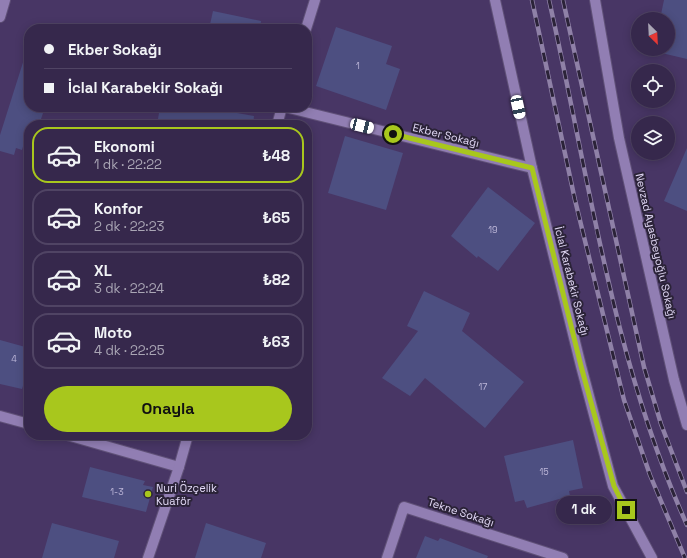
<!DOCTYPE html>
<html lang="tr">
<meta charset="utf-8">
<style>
body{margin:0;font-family:"Space Grotesk",sans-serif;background:#3d3053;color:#f1f3f6;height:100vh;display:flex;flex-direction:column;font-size:15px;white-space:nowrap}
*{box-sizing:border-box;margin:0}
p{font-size:13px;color:#aaa6b5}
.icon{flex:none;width:22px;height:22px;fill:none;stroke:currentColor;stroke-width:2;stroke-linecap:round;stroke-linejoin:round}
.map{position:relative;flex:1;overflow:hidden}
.side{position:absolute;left:24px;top:120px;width:288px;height:320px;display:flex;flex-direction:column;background:#36284c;border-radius:16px;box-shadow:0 2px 10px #0003,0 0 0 1px #504464}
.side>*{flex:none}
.hud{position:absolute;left:24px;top:24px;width:288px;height:88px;border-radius:16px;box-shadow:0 2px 10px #0003,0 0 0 1px #504464;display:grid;align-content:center;height:88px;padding:0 20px;background:#36284c}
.needle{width:26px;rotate:156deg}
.controls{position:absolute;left:631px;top:12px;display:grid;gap:8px}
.controls a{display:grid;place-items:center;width:44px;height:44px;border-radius:50%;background:#36284c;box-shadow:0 2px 10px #0003,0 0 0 1px #504464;font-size:20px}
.end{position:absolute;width:18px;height:18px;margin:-9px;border:5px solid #a8c71d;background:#111;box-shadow:0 0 0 2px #111}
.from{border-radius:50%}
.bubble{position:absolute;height:28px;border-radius:14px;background:#36284c;box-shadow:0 2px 10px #0003,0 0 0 1px #504464;font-size:13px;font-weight:700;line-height:28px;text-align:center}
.car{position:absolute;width:12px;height:24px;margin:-12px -6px;border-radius:5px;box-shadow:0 0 3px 1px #0007;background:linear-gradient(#fff 24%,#345 0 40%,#fff 0 76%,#345 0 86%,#fff 0)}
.hud b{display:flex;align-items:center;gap:14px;height:38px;font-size:15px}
.hud b+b{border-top:1px solid #504464}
.hud i{width:10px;height:10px;background:#f1f3f6}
ul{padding:7px 0 0;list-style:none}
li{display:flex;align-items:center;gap:12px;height:56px;margin:0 8px 6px;padding:0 12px;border:2px solid #504464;border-radius:16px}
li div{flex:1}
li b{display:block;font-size:15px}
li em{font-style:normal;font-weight:700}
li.active{border-color:#a8c71d}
li>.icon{width:36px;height:36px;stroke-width:1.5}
.cta{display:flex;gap:8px;margin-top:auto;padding:8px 20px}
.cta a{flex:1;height:46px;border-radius:24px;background:#a8c71d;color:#111;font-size:16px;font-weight:700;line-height:46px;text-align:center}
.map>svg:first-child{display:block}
</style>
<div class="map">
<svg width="687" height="558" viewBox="0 0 687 558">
<rect width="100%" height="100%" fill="#483665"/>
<!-- building -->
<g fill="#4d4f81">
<polygon points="664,0 687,0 687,59 653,51 653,49 668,49 668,19 660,19"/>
<polygon points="213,11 261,21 260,29 209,29"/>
<polygon points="336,27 392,46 386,64 400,69 386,110 316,86"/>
<polygon points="25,56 29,57 29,107 45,107 39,125 29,125 29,144 24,143 22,150 16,148 14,155 0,151 0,135"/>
<polygon points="160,107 203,107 254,116 253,125 157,125"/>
<polygon points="345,136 403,153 386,210 328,193"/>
<polygon points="687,148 687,211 664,201"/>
<polygon points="488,187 535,223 498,271 478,256 477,258 451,236"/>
<polygon points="424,291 470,313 462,331 524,382 485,428 425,378 410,396 382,378 418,331 407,326"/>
<polygon points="0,340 29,348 29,366 22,389 0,384"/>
<polygon points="573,440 583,488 569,491 570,496 527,508 524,500 515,502 504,456"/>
<polygon points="90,467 145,481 143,485 153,487 146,512 82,497"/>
<polygon points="52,523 119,541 114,558 42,558"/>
<polygon points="206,523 266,543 261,558 195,558"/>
<polygon points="425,536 438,541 440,538 488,556 487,558 416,558"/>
</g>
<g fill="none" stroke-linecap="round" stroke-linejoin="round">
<!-- minor casing -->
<g stroke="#605178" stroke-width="12">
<g id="minor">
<polyline points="495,0 532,168 581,366 613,486 652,558"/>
<polyline points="595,0 619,138 674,380 687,425"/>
<polyline points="0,17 5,0"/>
<polyline points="306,29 315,0"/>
<polyline points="285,107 532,168"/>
<polyline points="277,125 282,107"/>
<polyline points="0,416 29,424"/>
<polyline points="67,435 179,467"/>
<polyline points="148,558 179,467 188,435"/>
<polyline points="387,558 404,507 563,558"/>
</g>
</g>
<!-- minor -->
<use href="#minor" stroke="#917eb3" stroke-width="10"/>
<!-- rail casing -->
<g stroke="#8f81a7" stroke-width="4.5">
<g id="rail">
<polyline points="532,0 575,200 624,400 650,475 685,558"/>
<path d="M549,0C589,176 612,359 687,525"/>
<polyline points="563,0 644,367 661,424 687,492"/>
</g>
</g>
<!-- rail -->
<use href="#rail" stroke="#2b2338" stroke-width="3" stroke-dasharray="9" stroke-linecap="butt"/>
</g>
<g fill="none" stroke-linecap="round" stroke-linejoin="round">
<!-- route -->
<polyline stroke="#a8c71d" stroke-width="5" points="393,134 532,168 581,366 614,486 626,510"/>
</g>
<!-- markers -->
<circle fill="#a8c71d" stroke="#2b2338" stroke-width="1.5" cx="148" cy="494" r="4"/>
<g text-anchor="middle" stroke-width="4" stroke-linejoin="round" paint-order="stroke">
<!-- number labels -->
<g font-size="9" fill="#bcb6d8">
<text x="358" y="69">1</text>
<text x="493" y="233">19</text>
<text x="14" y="362">4</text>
<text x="483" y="390">17</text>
<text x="544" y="475">15</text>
<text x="117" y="495">1-3</text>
</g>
<!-- street labels -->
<g font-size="11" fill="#e1d8f5" stroke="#2b2338">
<text transform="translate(446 135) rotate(14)" y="4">Ekber Sokağı</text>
<text transform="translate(656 246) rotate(77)" y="4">Nevzad Ayasbeyoğlu Sokağı</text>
<text transform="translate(572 281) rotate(76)" y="4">İclal Karabekir Sokağı</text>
<text transform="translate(461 512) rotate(18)" y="4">Tekne Sokağı</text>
</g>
<!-- poi labels -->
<g font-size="11" fill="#e1d8f5" stroke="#2b2338" text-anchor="start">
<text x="156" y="492">Nuri Özçelik<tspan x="156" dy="13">Kuaför</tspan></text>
</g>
</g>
</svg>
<div class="controls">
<a><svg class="needle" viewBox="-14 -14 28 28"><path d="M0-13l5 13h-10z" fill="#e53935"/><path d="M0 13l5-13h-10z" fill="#aaa6b5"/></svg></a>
<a><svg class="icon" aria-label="locate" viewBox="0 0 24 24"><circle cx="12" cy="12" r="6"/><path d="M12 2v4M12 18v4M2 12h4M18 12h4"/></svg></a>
<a><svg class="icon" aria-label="layers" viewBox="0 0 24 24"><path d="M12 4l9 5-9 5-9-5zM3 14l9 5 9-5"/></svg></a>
</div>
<i class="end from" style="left:393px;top:134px"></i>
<i class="end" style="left:626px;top:510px"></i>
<div class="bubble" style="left:556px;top:496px;width:56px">1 dk</div>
<i class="car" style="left:518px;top:107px;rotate:168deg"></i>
<i class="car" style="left:362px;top:126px;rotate:104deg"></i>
<div class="hud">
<b><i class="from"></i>Ekber Sokağı</b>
<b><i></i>İclal Karabekir Sokağı</b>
</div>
<section class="side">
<ul>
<li class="active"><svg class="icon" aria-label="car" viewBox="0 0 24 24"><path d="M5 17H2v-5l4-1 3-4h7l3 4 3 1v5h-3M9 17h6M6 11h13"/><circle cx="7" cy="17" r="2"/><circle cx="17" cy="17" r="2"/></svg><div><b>Ekonomi</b><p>1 dk · 22:22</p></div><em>₺48</em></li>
<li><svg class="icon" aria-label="car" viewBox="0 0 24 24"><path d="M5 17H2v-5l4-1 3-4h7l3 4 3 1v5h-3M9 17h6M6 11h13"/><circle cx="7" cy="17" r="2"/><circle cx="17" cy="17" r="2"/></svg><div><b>Konfor</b><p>2 dk · 22:23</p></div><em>₺65</em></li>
<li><svg class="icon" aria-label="car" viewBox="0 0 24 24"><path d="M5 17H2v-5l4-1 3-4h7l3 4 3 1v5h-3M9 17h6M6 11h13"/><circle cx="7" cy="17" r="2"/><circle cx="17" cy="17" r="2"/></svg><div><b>XL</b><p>3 dk · 22:24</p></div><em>₺82</em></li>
<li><svg class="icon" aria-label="car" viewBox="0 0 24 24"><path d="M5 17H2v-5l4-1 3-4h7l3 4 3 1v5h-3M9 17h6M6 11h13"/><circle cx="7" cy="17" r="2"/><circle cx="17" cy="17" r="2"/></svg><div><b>Moto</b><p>4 dk · 22:25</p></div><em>₺63</em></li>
</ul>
<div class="cta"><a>Onayla</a></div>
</section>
</div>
